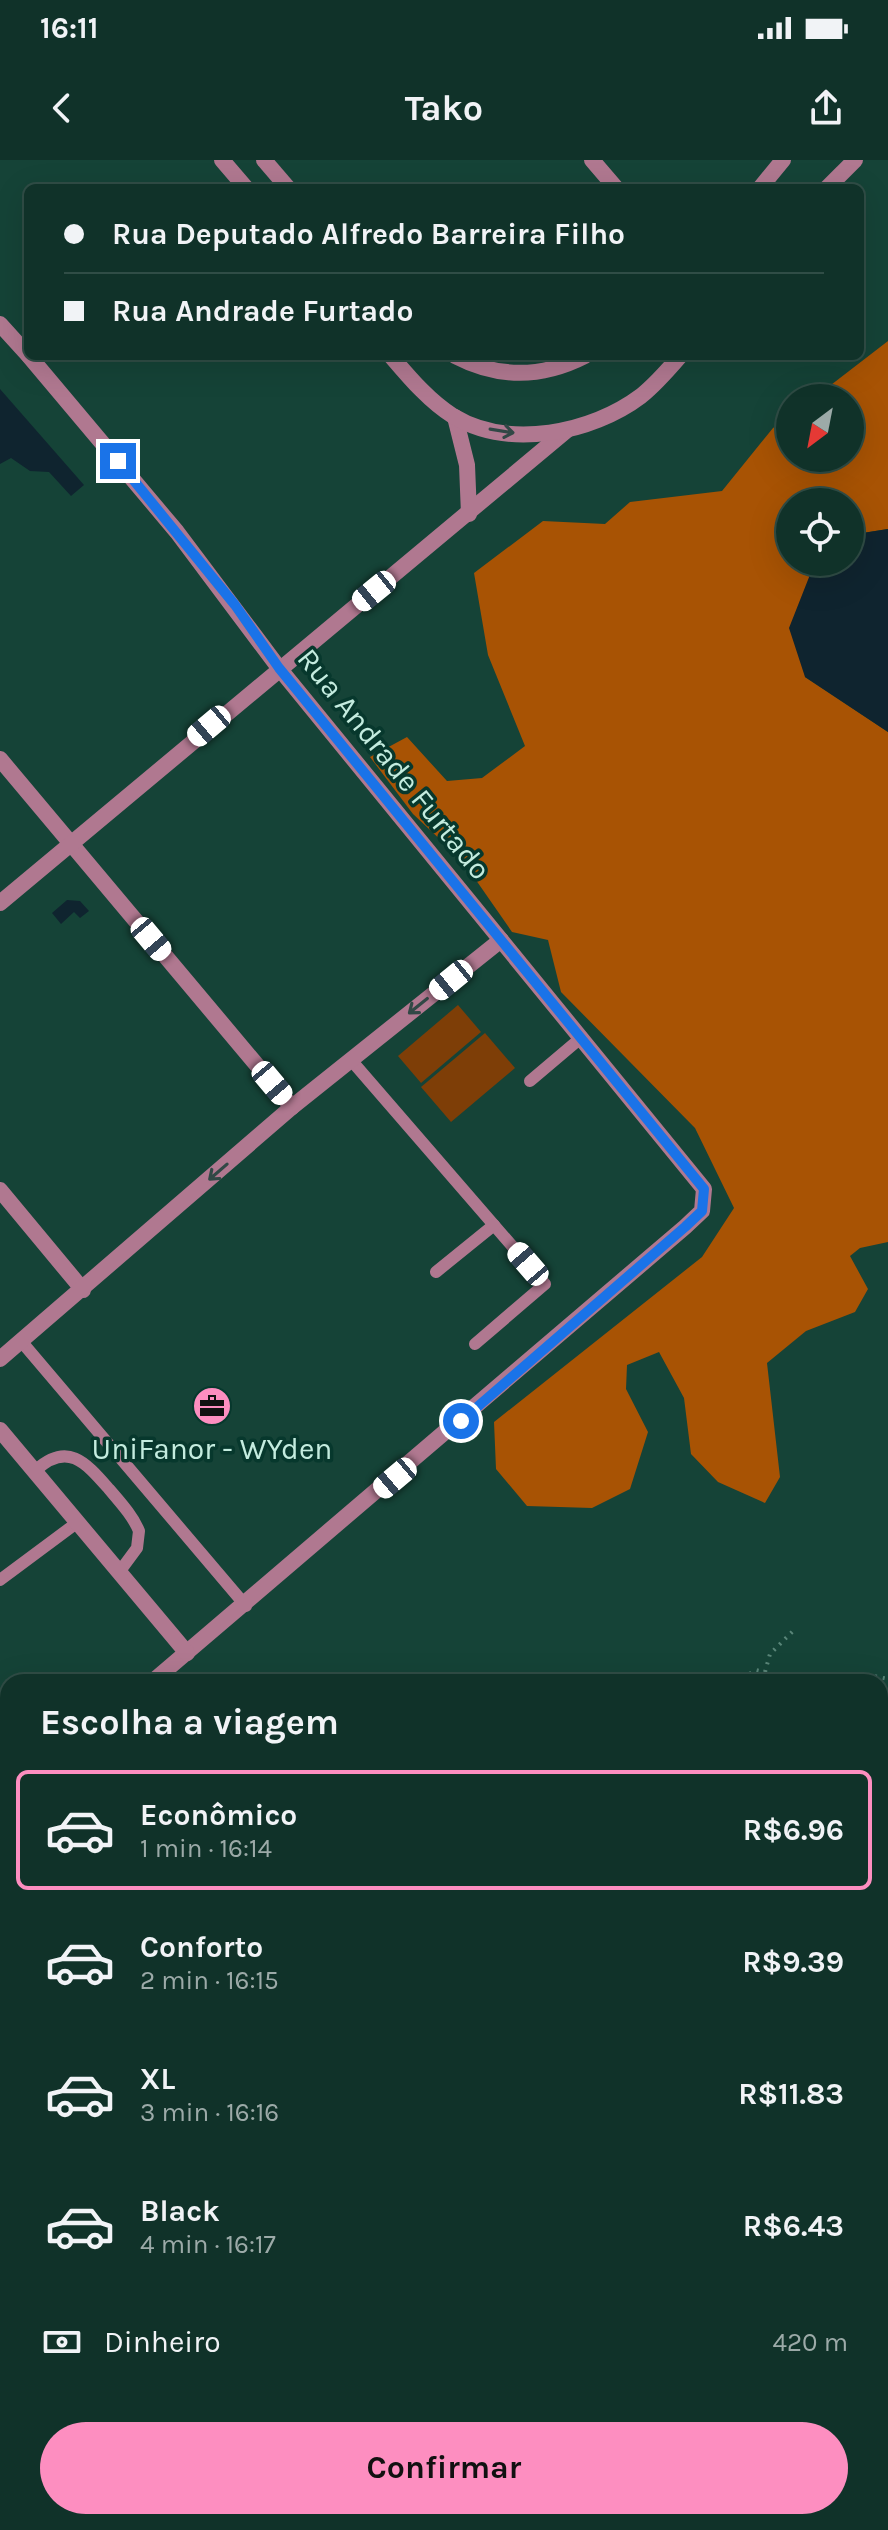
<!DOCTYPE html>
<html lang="pt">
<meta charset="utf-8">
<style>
body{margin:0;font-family:Karla,sans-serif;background:#1e3e35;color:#f1f3f6;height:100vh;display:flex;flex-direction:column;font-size:30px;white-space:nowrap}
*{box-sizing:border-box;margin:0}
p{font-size:26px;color:#9caaa8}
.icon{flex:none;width:44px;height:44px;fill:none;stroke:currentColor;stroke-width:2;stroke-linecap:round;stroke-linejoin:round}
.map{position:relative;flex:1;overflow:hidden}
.details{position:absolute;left:0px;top:1514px;width:888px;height:856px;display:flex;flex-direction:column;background:#103229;border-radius:24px 24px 0 0;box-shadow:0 8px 32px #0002,0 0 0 2px #304d46}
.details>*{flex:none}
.banner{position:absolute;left:24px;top:24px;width:840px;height:176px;border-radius:12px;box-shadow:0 8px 32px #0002,0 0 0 2px #304d46;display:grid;align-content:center;height:176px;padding:0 40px;background:#103229}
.needle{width:52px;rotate:212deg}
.tools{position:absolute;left:776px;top:224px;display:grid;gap:16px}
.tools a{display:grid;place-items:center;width:88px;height:88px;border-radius:50%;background:#103229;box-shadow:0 8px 32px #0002,0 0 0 2px #304d46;font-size:40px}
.end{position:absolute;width:36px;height:36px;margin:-18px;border:10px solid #1a73e8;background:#fff;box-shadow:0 0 0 4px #fff}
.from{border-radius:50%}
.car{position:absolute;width:24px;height:48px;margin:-24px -12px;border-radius:10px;box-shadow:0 0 6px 2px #0007;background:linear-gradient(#fff 24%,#345 0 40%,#fff 0 76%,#345 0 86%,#fff 0)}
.banner b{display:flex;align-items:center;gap:28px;height:76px;font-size:30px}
.banner b+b{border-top:2px solid #304d46}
.banner i{width:20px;height:20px;background:#f1f3f6}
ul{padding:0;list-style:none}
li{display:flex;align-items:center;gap:24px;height:120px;margin:0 16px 12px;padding:0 24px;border:4px solid transparent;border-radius:12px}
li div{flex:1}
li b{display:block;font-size:30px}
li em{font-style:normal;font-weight:700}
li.active{border-color:#fd8ec0}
li>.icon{width:72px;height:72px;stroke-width:1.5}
h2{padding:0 40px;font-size:36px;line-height:96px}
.pay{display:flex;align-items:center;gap:20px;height:88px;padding:0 40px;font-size:30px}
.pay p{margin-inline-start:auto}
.button{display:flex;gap:16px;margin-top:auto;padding:16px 40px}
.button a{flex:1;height:92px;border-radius:48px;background:#fd8ec0;color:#111;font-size:32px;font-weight:700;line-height:92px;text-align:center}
.status{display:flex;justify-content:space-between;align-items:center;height:56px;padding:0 40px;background:#103229;direction:ltr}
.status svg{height:22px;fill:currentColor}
header{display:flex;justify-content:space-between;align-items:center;height:104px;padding:0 40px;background:#103229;font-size:36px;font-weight:700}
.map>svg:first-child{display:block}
</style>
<div class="status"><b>16:11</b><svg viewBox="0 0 49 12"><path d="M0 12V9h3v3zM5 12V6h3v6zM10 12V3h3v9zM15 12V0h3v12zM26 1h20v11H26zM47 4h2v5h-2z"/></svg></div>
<header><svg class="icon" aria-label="back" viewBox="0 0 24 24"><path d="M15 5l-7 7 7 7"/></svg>Tako<svg class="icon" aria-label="share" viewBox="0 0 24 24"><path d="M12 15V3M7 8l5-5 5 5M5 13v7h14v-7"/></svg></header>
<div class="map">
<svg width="888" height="2370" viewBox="0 0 888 2370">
<rect width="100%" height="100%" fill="#154337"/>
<!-- green -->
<g fill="#7e3e07">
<polygon points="458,845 481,872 421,923 398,896"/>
<polygon points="485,873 515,908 451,962 421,927"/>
<polygon points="0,1960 8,1969 8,2014 0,2013"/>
</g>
<!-- forest -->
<polygon fill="#a85304" points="888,181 888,369 850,375 850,342 790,342 790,402 815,402 810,409 805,517 888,572 888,1082 860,1088 850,1096 868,1129 855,1152 806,1171 767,1203 780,1317 765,1343 718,1322 691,1294 684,1238 659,1192 627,1205 626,1229 648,1272 630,1329 592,1348 527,1346 496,1309 494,1262 702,1097 734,1048 695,968 561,832 548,780 512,772 462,700 413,654 370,597 407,577 447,621 482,618 525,586 488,495 474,413 543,361 605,364 630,342 722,331 773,268 790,256 790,298 850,298 850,238 814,238"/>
<!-- water -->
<g fill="#0f242f">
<polygon points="0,229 84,325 71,336 49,312 30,311 11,298 0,304"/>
<polygon points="888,369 888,572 805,517 789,468 815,402 850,402 850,375"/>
<polygon points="67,740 80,741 89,751 80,758 74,752 61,764 52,753"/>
<path d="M888,1610V1696C874,1674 876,1633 888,1610Z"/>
</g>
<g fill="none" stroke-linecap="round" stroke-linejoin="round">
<!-- path -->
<g stroke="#598578" stroke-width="4" stroke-dasharray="2 6" stroke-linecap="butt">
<polyline points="765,1512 770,1494 794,1470"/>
<polyline points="736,1522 756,1510 765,1512 773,1522"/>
<polyline points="844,1522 869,1515 888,1519"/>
</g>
<!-- service -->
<g stroke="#b07890" stroke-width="12">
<polyline points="351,900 545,1124 475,1184"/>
<polyline points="530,921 582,877"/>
<polyline points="436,1112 494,1065"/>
<polyline points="21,1181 246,1446"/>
<path d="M36,1310C68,1281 86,1303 109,1329C120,1342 133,1356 139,1371L137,1388L120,1411"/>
<polyline points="0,1420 78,1362"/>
<polyline points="0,1613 8,1623"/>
<polyline points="0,1779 8,1788"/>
<polyline points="0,2160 8,2161"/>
<polyline points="0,2221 8,2222"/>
<polyline points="447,2370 456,2362"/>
</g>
<!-- minor -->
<g stroke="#b07890" stroke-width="16">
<polyline points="592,0 616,28"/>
<polyline points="0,164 28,195"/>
<polyline points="29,196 177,372 279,508 704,1029 702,1051 685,1067 152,1522"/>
<polyline points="455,257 467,305 469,354"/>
<polyline points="0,599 292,947"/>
<polyline points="0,743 567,270"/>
<polyline points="0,1030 83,1130"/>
<polyline points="0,1199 292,947 501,780"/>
<polyline points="0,1270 187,1493"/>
<polyline points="0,1645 8,1638"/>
<polyline points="880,1807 888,1800"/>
<polyline points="0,2021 8,2021"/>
<polyline points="0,2049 8,2050"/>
<polyline points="880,2050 888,2059"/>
<polyline points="880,2250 888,2243"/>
<polyline points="0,2275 8,2276"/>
<polyline points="776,2362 783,2370"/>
<polyline points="61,2370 62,2362"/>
<polyline points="736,2370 745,2362"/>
</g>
<!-- tertiary -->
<g stroke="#b07890" stroke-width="16">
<polyline points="222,0 246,28"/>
<polyline points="264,0 288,28"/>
<polyline points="760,28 783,0"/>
<polyline points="827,28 855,0"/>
<path d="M391,196C409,217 429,241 453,256C509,290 592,273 641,236C656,224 668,210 680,196"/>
<path d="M455,196C499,219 542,218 585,196"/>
</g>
<!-- primary -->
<g stroke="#fdcee0" stroke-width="20">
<polyline points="0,1864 8,1874"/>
<polyline points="0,1915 8,1925"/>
<polyline points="381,2362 388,2370"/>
<polyline points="421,2362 427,2370"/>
</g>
</g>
<!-- one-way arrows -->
<defs><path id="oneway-shaft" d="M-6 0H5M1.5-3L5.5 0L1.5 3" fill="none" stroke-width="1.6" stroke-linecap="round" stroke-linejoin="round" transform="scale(2)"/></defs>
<g stroke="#314846">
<use href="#oneway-shaft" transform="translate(502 271) rotate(9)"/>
<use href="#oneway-shaft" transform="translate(418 846) rotate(141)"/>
<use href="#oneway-shaft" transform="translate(218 1012) rotate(139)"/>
</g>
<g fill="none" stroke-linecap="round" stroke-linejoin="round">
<!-- route -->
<polyline stroke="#1a73e8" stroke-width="10" points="118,301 235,445 279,508 704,1029 702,1051 685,1067 461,1261"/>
</g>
<!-- icons -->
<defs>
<g id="office-disc" transform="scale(2)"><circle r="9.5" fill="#fd8ec0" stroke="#07382d"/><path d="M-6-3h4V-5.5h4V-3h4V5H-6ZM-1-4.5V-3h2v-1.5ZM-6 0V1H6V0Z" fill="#111"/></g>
</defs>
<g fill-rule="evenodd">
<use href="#office-disc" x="212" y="1246"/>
</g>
<g text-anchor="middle" stroke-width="7" stroke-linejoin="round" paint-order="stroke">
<!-- street labels -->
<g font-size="30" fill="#c4ecdf" stroke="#07382d">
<text transform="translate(394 604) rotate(51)" y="10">Rua Andrade Furtado</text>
</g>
<!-- poi labels -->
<g font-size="30" fill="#c4ecdf" stroke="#07382d">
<text x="212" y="1299">UniFanor - WYden</text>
</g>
</g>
</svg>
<div class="tools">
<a><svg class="needle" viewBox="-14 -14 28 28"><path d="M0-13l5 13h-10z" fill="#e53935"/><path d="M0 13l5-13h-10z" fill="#9caaa8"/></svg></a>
<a><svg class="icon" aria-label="locate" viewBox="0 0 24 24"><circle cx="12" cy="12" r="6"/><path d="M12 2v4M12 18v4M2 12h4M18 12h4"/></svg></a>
</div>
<i class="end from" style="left:461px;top:1261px"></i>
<i class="end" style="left:118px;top:301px"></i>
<i class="car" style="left:374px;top:431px;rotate:231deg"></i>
<i class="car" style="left:209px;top:566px;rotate:230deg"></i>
<i class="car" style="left:151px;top:779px;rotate:140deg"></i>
<i class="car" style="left:451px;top:820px;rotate:231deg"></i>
<i class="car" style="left:272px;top:923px;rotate:140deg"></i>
<i class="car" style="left:528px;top:1104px;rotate:319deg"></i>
<i class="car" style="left:395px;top:1318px;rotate:230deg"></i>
<div class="banner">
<b><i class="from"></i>Rua Deputado Alfredo Barreira Filho</b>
<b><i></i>Rua Andrade Furtado</b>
</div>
<section class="details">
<h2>Escolha a viagem</h2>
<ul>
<li class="active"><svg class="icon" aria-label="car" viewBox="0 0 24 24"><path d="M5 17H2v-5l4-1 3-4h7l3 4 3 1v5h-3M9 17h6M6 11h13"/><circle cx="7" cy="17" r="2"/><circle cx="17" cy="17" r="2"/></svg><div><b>Econômico</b><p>1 min · 16:14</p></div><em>R$6.96</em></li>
<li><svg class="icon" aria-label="car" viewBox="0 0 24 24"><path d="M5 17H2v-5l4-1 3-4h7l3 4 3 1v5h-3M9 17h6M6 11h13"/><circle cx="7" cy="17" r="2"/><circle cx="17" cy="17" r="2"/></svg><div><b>Conforto</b><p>2 min · 16:15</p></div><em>R$9.39</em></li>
<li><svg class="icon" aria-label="car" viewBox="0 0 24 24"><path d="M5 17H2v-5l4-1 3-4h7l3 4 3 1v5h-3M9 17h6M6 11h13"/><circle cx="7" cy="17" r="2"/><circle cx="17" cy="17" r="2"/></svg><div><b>XL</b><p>3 min · 16:16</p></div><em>R$11.83</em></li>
<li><svg class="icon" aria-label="car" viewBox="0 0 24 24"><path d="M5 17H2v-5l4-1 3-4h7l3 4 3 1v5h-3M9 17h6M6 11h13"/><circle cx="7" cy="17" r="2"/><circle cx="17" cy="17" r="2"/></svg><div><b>Black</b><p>4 min · 16:17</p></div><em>R$6.43</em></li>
</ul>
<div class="pay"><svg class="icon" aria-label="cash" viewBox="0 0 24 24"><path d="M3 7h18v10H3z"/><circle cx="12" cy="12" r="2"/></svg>Dinheiro<p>420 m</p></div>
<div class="button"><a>Confirmar</a></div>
</section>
</div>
